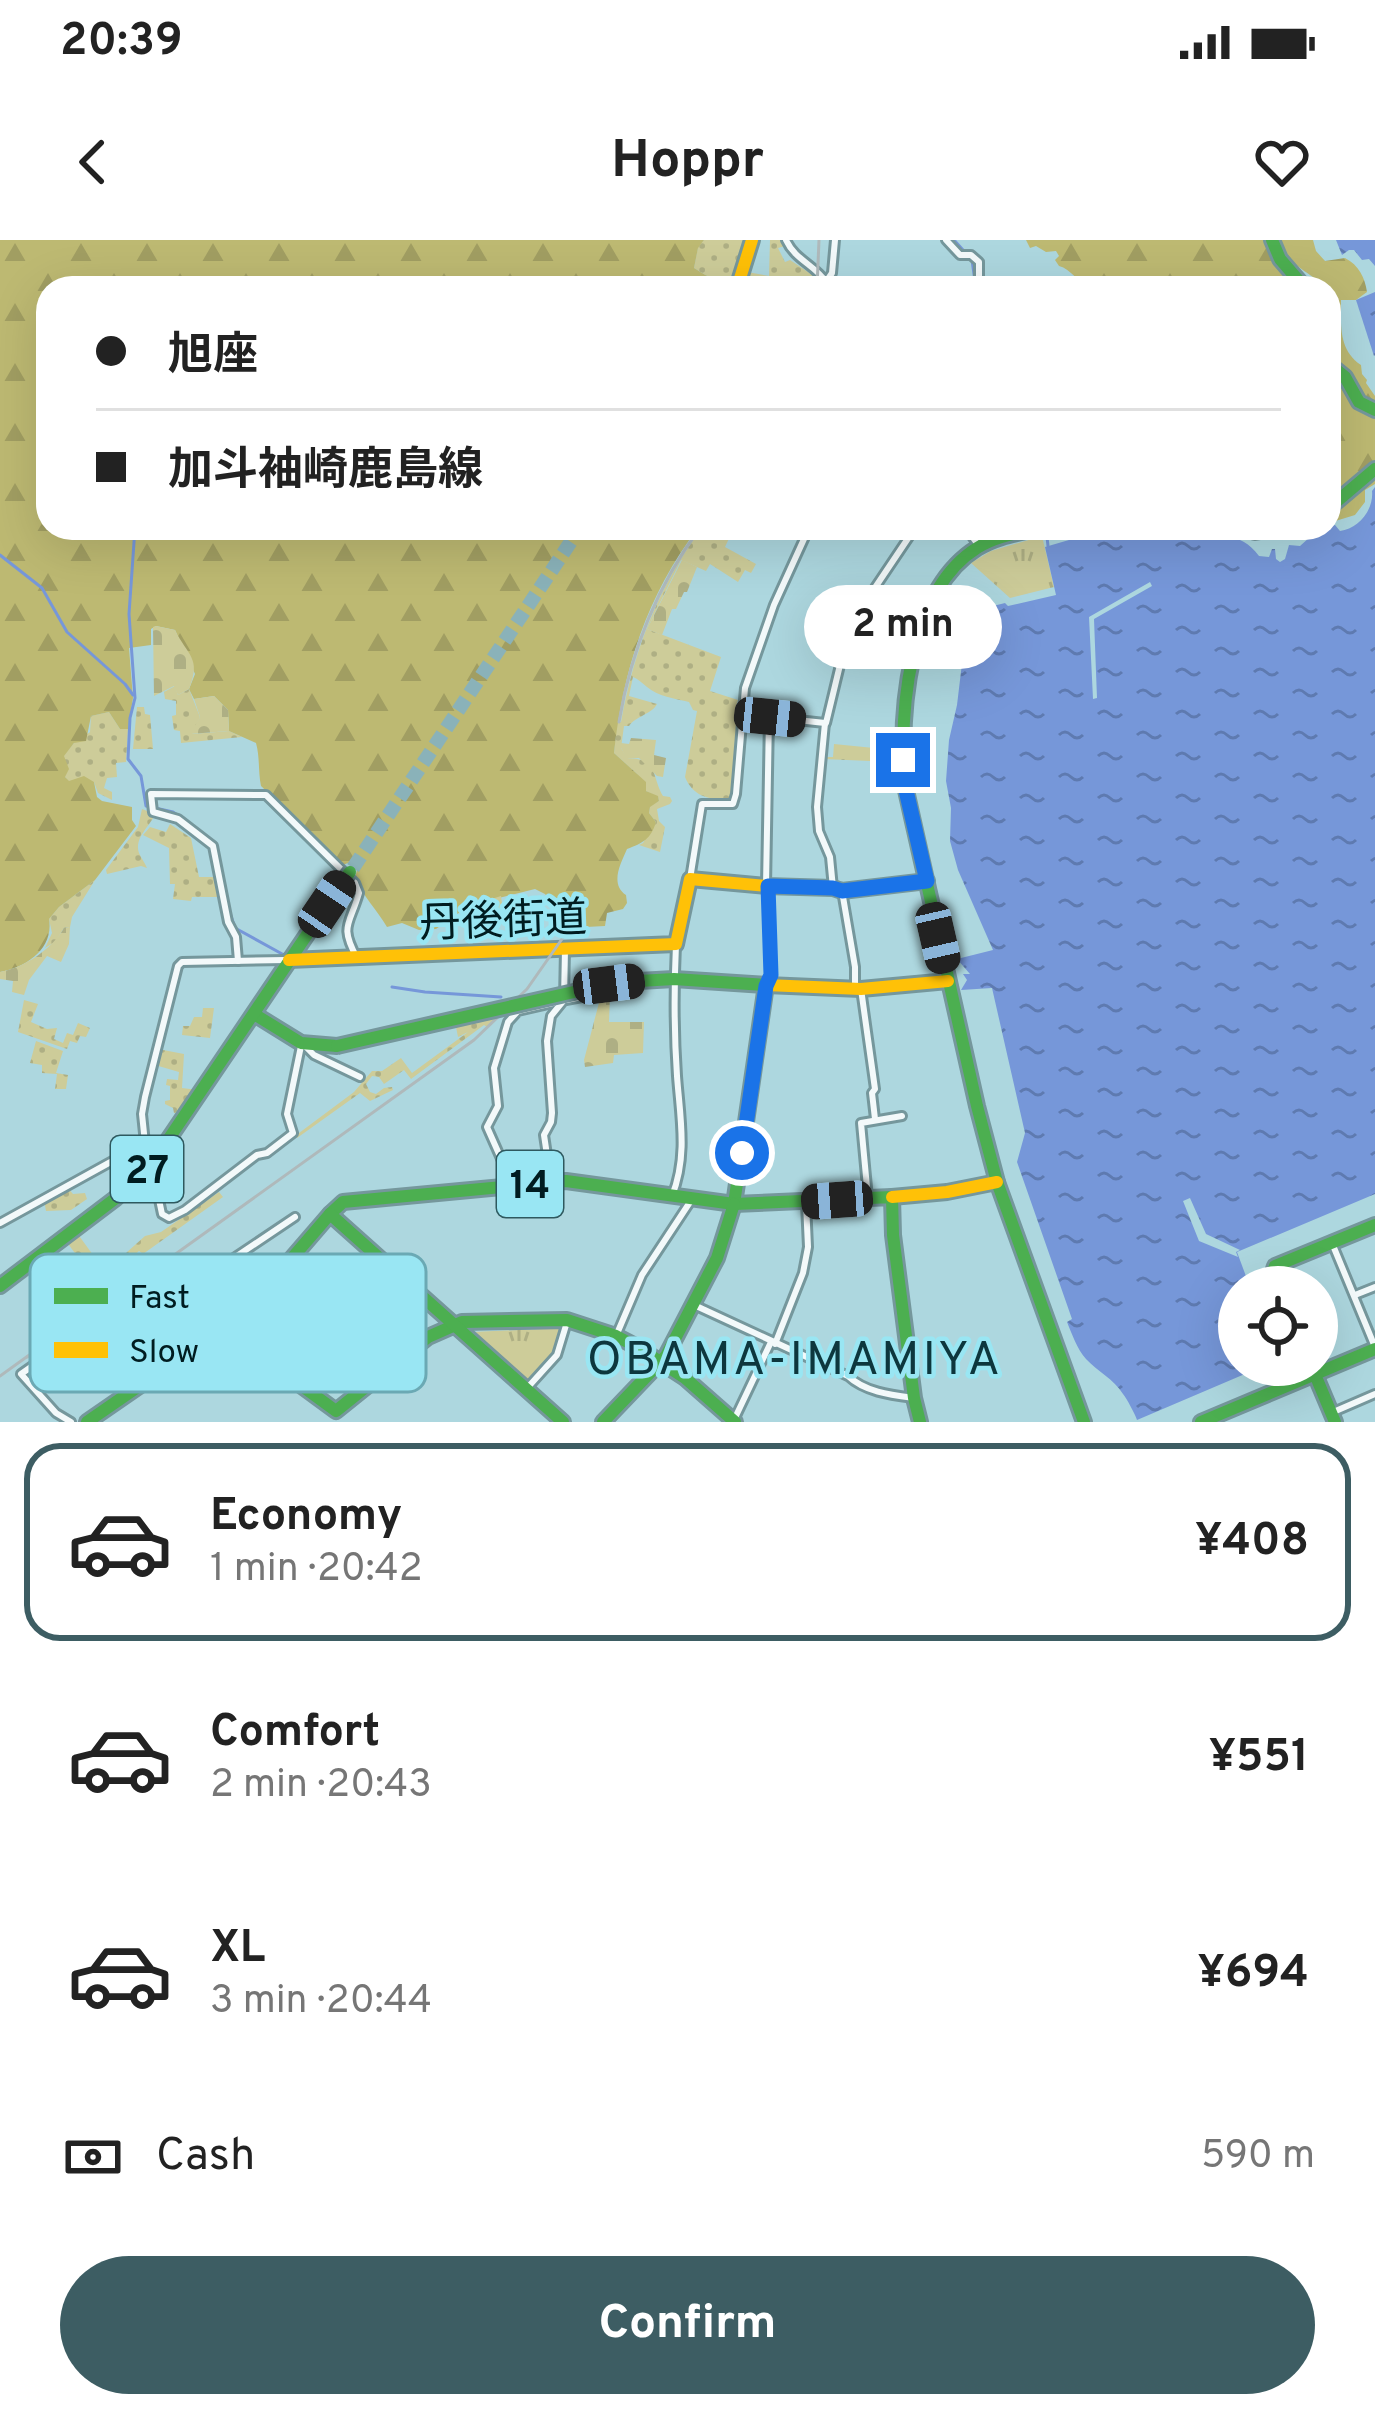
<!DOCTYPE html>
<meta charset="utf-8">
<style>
body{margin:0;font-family:Overpass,"Noto Sans JP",sans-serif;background:#f2f2f2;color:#222;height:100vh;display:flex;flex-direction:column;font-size:45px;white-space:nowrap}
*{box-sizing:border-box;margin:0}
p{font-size:39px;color:#767676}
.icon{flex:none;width:66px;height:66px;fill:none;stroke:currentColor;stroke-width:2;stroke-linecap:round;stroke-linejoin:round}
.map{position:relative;height:1182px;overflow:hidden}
.panel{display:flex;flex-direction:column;background:#fff;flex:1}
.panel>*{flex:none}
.banner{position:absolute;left:36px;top:36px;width:1305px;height:264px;border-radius:36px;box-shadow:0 12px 48px #0002;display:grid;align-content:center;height:264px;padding:0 60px;background:#fff}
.controls{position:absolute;left:1218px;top:1026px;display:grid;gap:24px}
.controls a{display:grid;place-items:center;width:120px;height:120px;border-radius:50%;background:#fff;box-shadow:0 12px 48px #0002;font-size:60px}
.end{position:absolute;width:54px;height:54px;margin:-27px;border:15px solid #1a73e8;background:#fff;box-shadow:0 0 0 6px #fff}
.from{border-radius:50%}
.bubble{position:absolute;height:84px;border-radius:42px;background:#fff;box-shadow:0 12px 48px #0002;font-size:39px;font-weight:700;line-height:84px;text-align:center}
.car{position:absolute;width:36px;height:72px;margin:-36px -18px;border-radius:15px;box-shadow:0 0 9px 3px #0007;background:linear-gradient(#222 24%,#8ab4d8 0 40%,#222 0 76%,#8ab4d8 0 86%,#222 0)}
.banner b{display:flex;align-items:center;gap:42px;height:114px;font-size:45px}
.banner b+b{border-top:3px solid #e0e0e0}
.banner i{width:30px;height:30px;background:#222}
ul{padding:21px 0 0;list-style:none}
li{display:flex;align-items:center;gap:36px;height:198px;margin:0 24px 18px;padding:0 36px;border:6px solid transparent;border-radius:36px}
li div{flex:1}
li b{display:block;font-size:45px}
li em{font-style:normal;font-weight:700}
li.current{border-color:#3d5d63}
li>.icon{width:108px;height:108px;stroke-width:1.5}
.pay{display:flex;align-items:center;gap:30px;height:132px;padding:0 60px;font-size:45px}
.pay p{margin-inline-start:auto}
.primary-button{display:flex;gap:24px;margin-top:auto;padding:24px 60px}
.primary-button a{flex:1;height:138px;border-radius:72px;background:#3d5d63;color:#fff;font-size:48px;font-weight:700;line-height:138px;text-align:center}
.status{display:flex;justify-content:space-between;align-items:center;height:84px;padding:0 60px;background:#fff;direction:ltr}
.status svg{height:33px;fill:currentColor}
header{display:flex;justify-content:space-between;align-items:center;height:156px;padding:0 60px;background:#fff;font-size:54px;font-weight:700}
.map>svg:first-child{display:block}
</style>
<div class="status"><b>20:39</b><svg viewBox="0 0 49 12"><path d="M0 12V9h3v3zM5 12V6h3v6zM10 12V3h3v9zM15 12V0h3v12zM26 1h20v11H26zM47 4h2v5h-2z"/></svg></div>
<header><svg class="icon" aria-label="back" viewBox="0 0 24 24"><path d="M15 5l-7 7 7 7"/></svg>Hoppr<svg class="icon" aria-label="heart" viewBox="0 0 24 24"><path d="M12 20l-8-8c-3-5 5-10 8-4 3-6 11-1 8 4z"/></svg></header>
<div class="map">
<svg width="1375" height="1182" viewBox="0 0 1375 1182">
<defs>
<pattern id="grass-dots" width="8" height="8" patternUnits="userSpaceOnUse" patternTransform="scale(3)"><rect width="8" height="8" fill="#cdcc99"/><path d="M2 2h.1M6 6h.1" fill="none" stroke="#aeaf84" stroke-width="1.8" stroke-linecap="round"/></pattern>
<pattern id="forest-firs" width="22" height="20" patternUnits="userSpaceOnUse" patternTransform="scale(3)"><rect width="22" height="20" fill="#bdb972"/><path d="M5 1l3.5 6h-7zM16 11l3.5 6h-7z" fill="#a19e62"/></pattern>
<pattern id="cemetery-stones" width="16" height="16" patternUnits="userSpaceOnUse" patternTransform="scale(3)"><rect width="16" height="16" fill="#cdcc99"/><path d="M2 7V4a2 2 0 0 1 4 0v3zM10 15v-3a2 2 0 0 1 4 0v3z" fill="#aeaf84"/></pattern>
<pattern id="park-tufts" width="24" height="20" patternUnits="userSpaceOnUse" patternTransform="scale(3)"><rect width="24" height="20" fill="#cdcc99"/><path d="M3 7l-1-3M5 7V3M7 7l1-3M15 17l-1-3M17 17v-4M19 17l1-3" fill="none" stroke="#aeaf84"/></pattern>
<pattern id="water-ripples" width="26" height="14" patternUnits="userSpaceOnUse" patternTransform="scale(3)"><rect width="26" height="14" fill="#7697d9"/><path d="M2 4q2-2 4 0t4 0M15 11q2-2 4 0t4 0" fill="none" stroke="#5e7ab0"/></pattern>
</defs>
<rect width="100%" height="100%" fill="#add7df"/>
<!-- grass -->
<g fill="url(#grass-dots)">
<polygon points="704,0 747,0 732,48 726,40 707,36 694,28 698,7"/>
<polygon points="770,0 783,0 785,6 778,8 785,22 790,20 817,38 816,48 741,48 747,32 769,36"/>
<path d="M702,288H734L725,307L756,324L751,333L745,330L738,342L710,324L706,331L681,320L647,389L721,417L710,451L738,460L736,466L740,477L734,554L726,560C707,559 693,556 685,537L697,471L693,470L689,462C676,459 657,456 647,447C642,443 638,439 633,437L629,456L657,464C652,474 636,476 629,486H624L621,508L628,519C658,517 652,538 663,556L670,557L672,561L670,564L657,569L659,581L665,587L660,612L639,605L643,603L656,582L649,573L650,566L659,561L658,557L646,551L637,534L614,513L617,482H621C634,410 658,347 702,288Z"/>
<polygon points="175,446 178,455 189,449 200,477 192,494 229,491 242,497 181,503 180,491 174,490 172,476 176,475 176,461 165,459 164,452"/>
<polygon points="137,467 144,467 145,474 150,475 153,509 133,509"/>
<polygon points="109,472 120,489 128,489 126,522 116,523 117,537 107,538 104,548 112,552 112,560 98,553 94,542 69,542 65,537 63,516 74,503 90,492 91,476"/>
<path d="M142,569L155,574C150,587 134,597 139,613C141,618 145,623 147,628L141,626L107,634L106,630L138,587Z"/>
<polygon points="170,584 191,598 199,637 214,637 218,657 192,657 191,661 173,659 175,644 170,644 169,608 143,595 150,587 166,592"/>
<polygon points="95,640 72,677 70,687 64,688 55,702 45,708 52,693 49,679 59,667"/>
<polygon points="24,760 38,764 31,782 47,789 57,788 54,799 63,803 67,793 73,795 78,783 90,788 86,797 80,796 77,803 70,801 67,809 18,792"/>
<polygon points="203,768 214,768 210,798 182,795 183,786 190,786 194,777 202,777"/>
<polygon points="500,775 487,787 484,785 411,839 404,830 384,844 379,837 372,836 366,844 370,852 376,854 384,848 392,847 393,850 370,861 360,853 297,898 295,896 354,852 372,831 382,831 401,818 412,833 468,792 458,797 456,787"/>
<polygon points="36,801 63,811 56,833 68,835 66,849 55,849 57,834 42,833 42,825 30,823"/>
<polygon points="158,809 184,814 182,848 198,850 184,872 174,873 173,868 165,864 165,861 170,860 170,846 166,845 167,839 178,840 179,832 155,825"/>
<polygon points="67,947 73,954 85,953 87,959 71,970 46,971 44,960"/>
<path d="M219,952L223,957L143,1014L139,1011C102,1043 74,1073 31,1096L80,1065L88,1047L145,996L161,992Z"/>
<polygon points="77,993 104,1030 94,1039 66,1001"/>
</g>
<!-- forest -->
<g fill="url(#forest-firs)">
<path d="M0,0H704L698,8L694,28L707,36L730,43V48H48V288H698C647,355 623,430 614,513L646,542V551L658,556L659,561L650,567L649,573L656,582C651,599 643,603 627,609C620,625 610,644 626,655L627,663L623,669L607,673L605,686L586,687L566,679L545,654L535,649L470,665L436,689L419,690L402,683L387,687C377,670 363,656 355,638L357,630L348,623L343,625L261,546C258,532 260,517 256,503L229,491L228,470L214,456L194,459L189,449L195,434L175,390L156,386L151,389V405L129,408L133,458L128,489H120L109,472L91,476L86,501L74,503L64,516L69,529L65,537L69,541L84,536L94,542L97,557L102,561L132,567V580L136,586L95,640L59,667L49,679C54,708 27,727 0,732Z"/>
<path d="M1026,0H1268L1271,12L1297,48H1091C1078,43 1071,29 1059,26L1055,20L1059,16L1056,11L1046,12L1036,6L1030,8Z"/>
<path d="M1279,0H1313L1316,11L1325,21L1345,18C1359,25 1365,38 1367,52L1356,60H1341C1341,84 1338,110 1361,125L1362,134L1367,140L1366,143L1375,156V164L1361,155L1346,127L1329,114V48H1324C1308,28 1292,31 1279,0Z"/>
<polygon points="1329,128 1375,174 1375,226 1350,251 1329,265"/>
<path d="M1375,238V244L1365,250V262L1355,275L1329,283V274C1349,266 1357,250 1375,238Z"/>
</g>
<!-- cemetery -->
<g fill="url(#cemetery-stones)">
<polygon points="682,320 697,327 687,352 684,352 676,369 672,369 662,395 647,389"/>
<path d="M156,386L175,390C187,415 202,418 189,449L178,455L174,446L154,456L153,387Z"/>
<polygon points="214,456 228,470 229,491 190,494 200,477 194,459"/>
<polygon points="631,498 656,500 654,515 666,518 663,537 657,536 639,518 627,519 621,508 621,503 629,504"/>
<polygon points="501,656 504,678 495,680 494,686 484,688 484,691 471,692 466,667"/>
<path d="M70,687L69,704L61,722L47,716L29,740L24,755L12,752L13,741L0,739V732C24,728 52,709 64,688Z"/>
<polygon points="610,754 609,782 644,782 643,813 614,815 613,823 585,827 584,820 601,755"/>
</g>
<!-- park -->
<g fill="url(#park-tufts)">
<polygon points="1042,296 1054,347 1010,358 971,323 991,311"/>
<polygon points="834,504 894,510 894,522 823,519 823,517 833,517"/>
<polygon points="562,1088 553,1116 530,1141 527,1141 472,1092"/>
</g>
<!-- water -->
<g fill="url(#water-ripples)">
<polygon points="1336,0 1375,0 1375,26 1369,19 1362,20 1354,10 1349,10 1342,15"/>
<polygon points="1375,52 1375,115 1374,116 1356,60"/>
<path d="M1375,247V954L1237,1012L1250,1047H1239V1125H1266L1137,1180C1135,1174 1127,1159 1123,1154C1114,1139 1097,1131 1086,1119C1077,1109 1072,1094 1067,1082L1072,1079L1017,922L1025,893L992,748L961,750L967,740L963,734H970L957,719L993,710L958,630L950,601L951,568L946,541L949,500L957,465L963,415L975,389L993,366L1005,363L1008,366L1056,355L1045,307L1110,288H1193C1217,298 1240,290 1259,316L1269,317L1272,309H1275L1276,319L1280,322L1285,319L1289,305L1300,306L1320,288L1335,285L1340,291C1358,289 1374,270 1372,251Z"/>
</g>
<!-- pier -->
<g fill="#add7df">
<polygon points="1150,342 1152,346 1094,379 1097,458 1093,459 1089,377"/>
<polygon points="1190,958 1206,994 1240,1010 1236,1012 1238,1017 1199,1001 1183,961"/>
</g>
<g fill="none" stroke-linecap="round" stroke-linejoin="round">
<!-- stream -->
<g stroke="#7697d9" stroke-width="3">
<polyline points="954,0 972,20 976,48"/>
<polyline points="135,288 129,374 135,458 130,478 128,519 141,536 146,566 173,572 186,581"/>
<polyline points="1046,288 1048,306"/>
<polyline points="0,315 42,348 67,392 125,444 133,455"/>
<polyline points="203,594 214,602 219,620"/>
<polyline points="229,670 235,688 284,715"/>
<polyline points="324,723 338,723"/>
<polyline points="392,747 425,752 501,757"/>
</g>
<!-- highway-tunnel -->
<polyline stroke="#8ab2b9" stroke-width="14" stroke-dasharray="14 7" stroke-linecap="butt" points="353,628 580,288"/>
<!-- street casing -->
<g stroke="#75979c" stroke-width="12">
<g id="street">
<path d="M786,0C795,20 815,25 826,42"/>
<polyline points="946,0 960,15 971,15 979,22 979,40 998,48"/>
<polyline points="827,48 826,42 832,33 835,0"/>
<polyline points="960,288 971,295 979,306"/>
<polyline points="988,288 992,302"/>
<polyline points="744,474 769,477 766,646"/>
<polyline points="769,477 825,483 817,567 819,591 830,617 833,648"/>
<polyline points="826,483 840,425 862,367 915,288"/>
<polyline points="690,639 702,564 733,564 736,554 745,448 774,365 809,288"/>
<polyline points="842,651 855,727 855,748"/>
<path d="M238,721L236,697L228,682L213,606L178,579L153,572L151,554L266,555L355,643L359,653C350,685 339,685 357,718"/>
<polyline points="767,744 771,735 768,646"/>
<polyline points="861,749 875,849 872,853 875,879"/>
<polyline points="566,760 630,748"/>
<polyline points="304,805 314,815 360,837"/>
<polyline points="152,926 162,974 169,978 185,970 257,915 267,913 293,893 287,874 301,806"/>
<polyline points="551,942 544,895 551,882 552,873 547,801 551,776 564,760 565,709"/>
<polyline points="506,946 503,923 487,887 498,866 494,828 508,782 518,771 553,763"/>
<path d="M672,956C688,916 680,877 677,836C674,792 674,748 676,704"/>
<polyline points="868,958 861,883 902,876"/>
<polyline points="0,983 145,903 142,874 145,857 178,726 182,722 286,720"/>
<polyline points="1332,1003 1375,1107"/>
<polyline points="299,1013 399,1120"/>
<polyline points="271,1049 364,1149"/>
<polyline points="1355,1055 1375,1047"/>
<path d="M694,1065L848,1136C865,1152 891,1155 914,1158"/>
<polyline points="616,1096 642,1035 692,959"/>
<polyline points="775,1104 803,1033 808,1007 806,963"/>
<polyline points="282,1131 389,1032"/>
<polyline points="529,1146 557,1115 567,1082"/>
<polyline points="1331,1173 1375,1154"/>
<polyline points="734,1180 771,1102"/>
<polyline points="71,1182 56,1173 21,1134 96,1081 225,1024 295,977"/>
</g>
</g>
<!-- fast casing -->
<g stroke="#75979c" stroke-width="18">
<g id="fast">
<polyline points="1272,0 1280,19 1305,48"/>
<polyline points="1329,124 1345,137 1359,162 1375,170"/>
<polyline points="1329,268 1375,229"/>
<path d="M1039,288C1018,293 996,296 977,308C908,351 899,474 905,546L977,866L997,942L1084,1182"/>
<polyline points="1243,288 1255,292 1277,288"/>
<polyline points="639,741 674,739 766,745 734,964"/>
<polyline points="254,774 301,803 337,806"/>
<polyline points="330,974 343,962 566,941 734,964 892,957 893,995 914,1158 920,1182"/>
<polyline points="0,1046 116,958 151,925 346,637"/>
<polyline points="1279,1047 1273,1032 1275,1026 1375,985"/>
<polyline points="223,1088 336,1171 428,1097 462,1082 567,1080 616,1096 639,1108 685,1138 735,1182"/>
<polyline points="1311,1125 1335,1182"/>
<polyline points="87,1182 223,1088 268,1046 330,974 563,1182"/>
<polyline points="603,1182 666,1116 717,1018 734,964"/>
<polyline points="1201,1182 1375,1109"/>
</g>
</g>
<!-- slow casing -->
<g stroke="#75979c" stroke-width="18">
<g id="slow">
<polyline points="737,48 752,0"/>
<polyline points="289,720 676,704 690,639 766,646 833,648 842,651 927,641"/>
<polyline points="766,745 861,749 948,741"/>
<polyline points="892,957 947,952 997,942"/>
</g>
</g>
<!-- street -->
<use href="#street" stroke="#f3f9fa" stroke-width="6"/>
<!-- fast -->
<use href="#fast" stroke="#4caf50" stroke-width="12"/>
<!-- slow -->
<use href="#slow" stroke="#ffc107" stroke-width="12"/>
<!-- rail -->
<g stroke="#afb9bb" stroke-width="3">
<polyline points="817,48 819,0"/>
<path d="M619,482C631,410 657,346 700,288"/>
<polyline points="27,1117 50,1104 474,800 527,749 569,689"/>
<polyline points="0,1136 39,1108"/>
</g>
<!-- fast-bridge casing -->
<g stroke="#75979c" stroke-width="18" stroke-linecap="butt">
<g id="fast-bridge">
<polyline points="346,637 350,632"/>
<polyline points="337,806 609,744 639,741"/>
</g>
</g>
<!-- fast-bridge -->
<use href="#fast-bridge" stroke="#4caf50" stroke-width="12"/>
</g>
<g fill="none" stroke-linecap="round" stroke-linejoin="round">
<!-- route -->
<polyline stroke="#1a73e8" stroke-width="15" points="742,913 766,746 771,735 768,646 833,648 842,651 927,641 905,546 903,520"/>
</g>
<g text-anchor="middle" stroke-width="9" stroke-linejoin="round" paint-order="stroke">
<!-- shield labels -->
<g fill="#99e6f3" stroke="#2e595f" stroke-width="3">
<rect x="111" y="896" width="72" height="66" rx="9"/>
<rect x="497" y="911" width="66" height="66" rx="9"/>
</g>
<g font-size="39" font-weight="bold" fill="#001c20">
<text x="147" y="943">27</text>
<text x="530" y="958">14</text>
</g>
<!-- street labels -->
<g font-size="42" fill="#001c20" stroke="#99e6f3">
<text transform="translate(503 679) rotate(-2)" y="15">丹後街道</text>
</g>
<!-- quarter labels -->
<g font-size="48" letter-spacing="3" fill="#0d373e" stroke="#99e6f3">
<text x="795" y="1134">OBAMA-IMAMIYA</text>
</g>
</g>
<!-- legend -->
<rect x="30" y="1014" width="396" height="138" rx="18" fill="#99e6f3" stroke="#6ba9b4" stroke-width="3"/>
<rect x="54" y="1048" width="54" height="16" fill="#4caf50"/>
<rect x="54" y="1102" width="54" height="16" fill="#ffc107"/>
<g font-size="33" fill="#001c20">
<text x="129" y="1068">Fast</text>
<text x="129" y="1122">Slow</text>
</g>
</svg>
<div class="controls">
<a><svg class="icon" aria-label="locate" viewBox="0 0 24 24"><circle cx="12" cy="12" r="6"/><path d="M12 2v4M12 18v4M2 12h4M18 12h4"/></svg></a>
</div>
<i class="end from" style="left:742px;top:913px"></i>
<i class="end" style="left:903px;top:520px"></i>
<div class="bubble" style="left:804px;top:345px;width:198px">2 min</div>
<i class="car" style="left:770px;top:477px;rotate:96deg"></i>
<i class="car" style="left:327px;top:664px;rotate:34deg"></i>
<i class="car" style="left:938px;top:698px;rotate:167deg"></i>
<i class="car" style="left:609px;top:744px;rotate:83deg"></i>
<i class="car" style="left:837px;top:960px;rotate:266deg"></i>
<div class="banner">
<b><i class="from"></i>旭座</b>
<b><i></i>加斗袖崎鹿島線</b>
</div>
</div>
<section class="panel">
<ul>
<li class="current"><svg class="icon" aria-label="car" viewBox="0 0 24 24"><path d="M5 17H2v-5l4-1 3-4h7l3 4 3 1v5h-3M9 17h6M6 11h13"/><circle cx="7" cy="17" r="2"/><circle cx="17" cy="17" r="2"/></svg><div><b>Economy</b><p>1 min · 20:42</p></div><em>¥408</em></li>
<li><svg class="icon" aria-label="car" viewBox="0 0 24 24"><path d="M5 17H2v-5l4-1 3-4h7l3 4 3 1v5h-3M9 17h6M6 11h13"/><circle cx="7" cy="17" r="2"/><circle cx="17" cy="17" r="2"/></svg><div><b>Comfort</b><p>2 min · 20:43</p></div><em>¥551</em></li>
<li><svg class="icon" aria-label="car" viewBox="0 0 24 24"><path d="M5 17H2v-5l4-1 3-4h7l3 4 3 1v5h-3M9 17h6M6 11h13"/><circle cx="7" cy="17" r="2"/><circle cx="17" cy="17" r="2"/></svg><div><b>XL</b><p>3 min · 20:44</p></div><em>¥694</em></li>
</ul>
<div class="pay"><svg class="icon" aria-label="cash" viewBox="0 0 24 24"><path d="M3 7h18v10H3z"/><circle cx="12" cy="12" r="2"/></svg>Cash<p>590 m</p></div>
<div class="primary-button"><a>Confirm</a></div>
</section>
